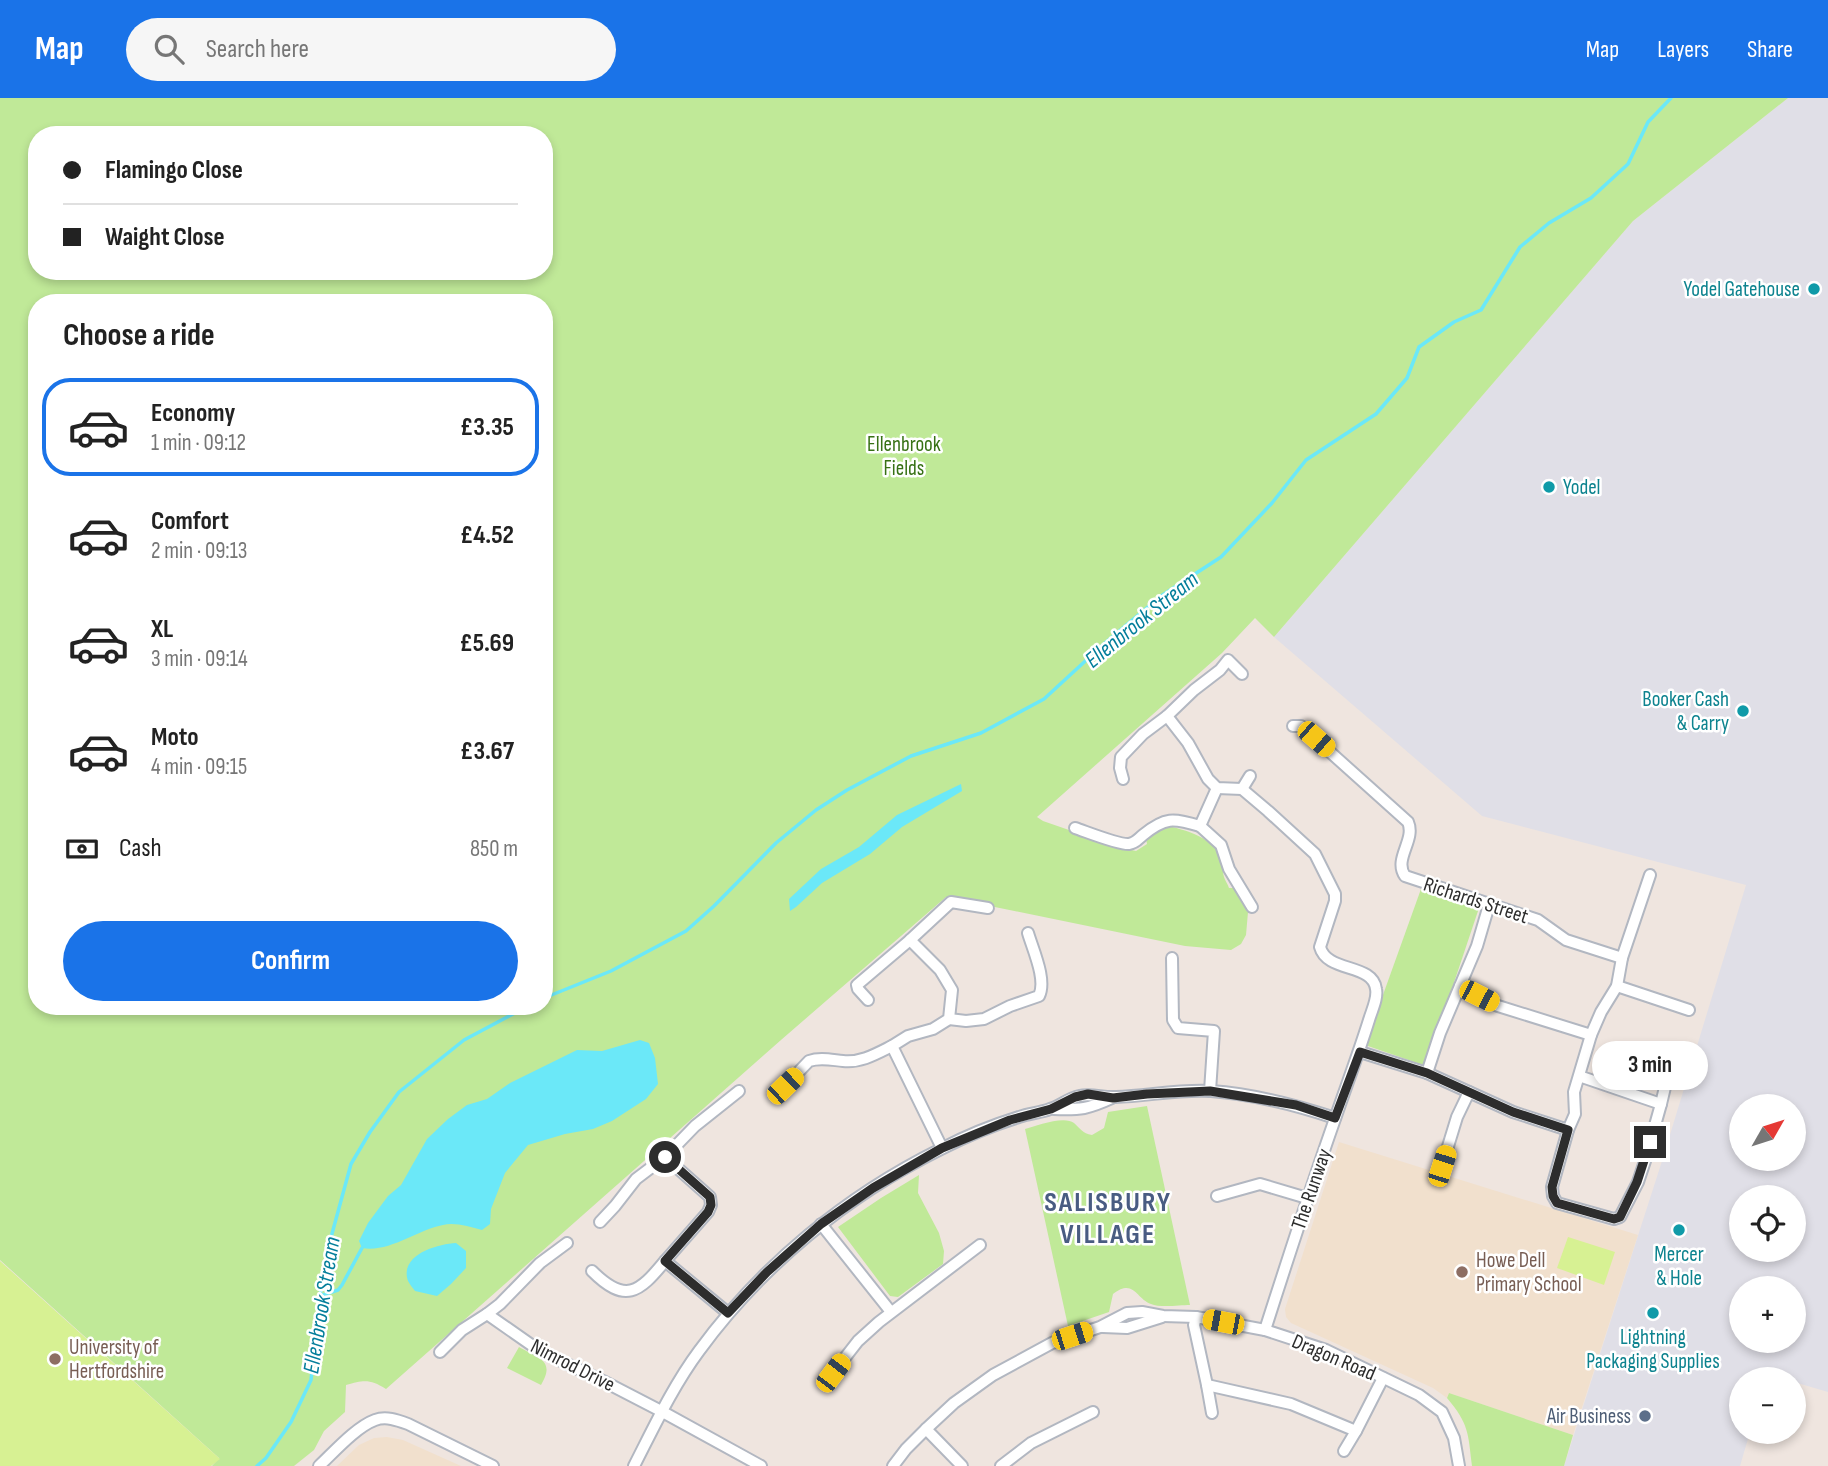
<!DOCTYPE html>
<meta charset="utf-8">
<style>
body{margin:0;font-family:"Sofia Sans Condensed",sans-serif;background:#f6f6f6;color:#222;height:100vh;display:flex;flex-direction:column;font-size:26px;white-space:nowrap}
*{box-sizing:border-box;margin:0}
p{font-size:23px;color:#767676}
.icon{flex:none;width:38px;height:38px;fill:none;stroke:currentColor;stroke-width:2;stroke-linecap:round;stroke-linejoin:round}
.map{position:relative;flex:1;overflow:hidden}
.side{position:absolute;left:28px;top:196px;width:525px;height:721px;display:flex;flex-direction:column;background:#fff;border-radius:28px;box-shadow:0 4px 10px #0003}
.side>*{flex:none}
.top-card{position:absolute;left:28px;top:28px;width:525px;height:154px;border-radius:28px;box-shadow:0 4px 10px #0003;display:grid;align-content:center;height:154px;padding:0 35px;background:#fff}
.needle{width:46px;rotate:51deg}
.tools{position:absolute;left:1729px;top:996px;display:grid;gap:14px}
.tools a{display:grid;place-items:center;width:77px;height:77px;border-radius:50%;background:#fff;box-shadow:0 4px 10px #0003;font-size:35px}
.end{position:absolute;width:32px;height:32px;margin:-16px;border:9px solid #2d2d2d;background:#fff;box-shadow:0 0 0 4px #fff}
.from{border-radius:50%}
.bubble{position:absolute;height:49px;border-radius:24px;background:#fff;box-shadow:0 4px 10px #0003;font-size:23px;font-weight:700;line-height:49px;text-align:center}
.car{position:absolute;width:21px;height:42px;margin:-21px -10px;border-radius:9px;box-shadow:0 0 5px 2px #0007;background:linear-gradient(#f5c518 24%,#345 0 40%,#f5c518 0 76%,#345 0 86%,#f5c518 0)}
.top-card b{display:flex;align-items:center;gap:24px;height:66px;font-size:26px}
.top-card b+b{border-top:2px solid #e0e0e0}
.top-card i{width:18px;height:18px;background:#222}
ul{padding:0;list-style:none}
li{display:flex;align-items:center;gap:21px;height:98px;margin:0 14px 10px;padding:0 21px;border:4px solid transparent;border-radius:28px}
li div{flex:1}
li b{display:block;font-size:26px}
li em{font-style:normal;font-weight:700}
li.on{border-color:#1a73e8}
li>.icon{width:63px;height:63px;stroke-width:1.5}
h2{padding:0 35px;font-size:32px;line-height:84px}
.pay{display:flex;align-items:center;gap:18px;height:77px;padding:0 35px;font-size:26px}
.pay p{margin-inline-start:auto}
.button{display:flex;gap:14px;margin-top:auto;padding:14px 35px}
.button a{flex:1;height:80px;border-radius:42px;background:#1a73e8;color:#fff;font-size:28px;font-weight:700;line-height:80px;text-align:center}
header{display:flex;align-items:center;gap:42px;box-sizing:border-box;height:98px;padding:0 35px;background:#1a73e8;color:#fff}
header strong{font-size:33px}
nav{display:flex;gap:38px;margin-inline-start:auto;font-size:24px}
.search{width:490px;height:63px;background:#f6f6f6;display:flex;align-items:center;gap:18px;box-sizing:border-box;padding:0 24px;border-radius:38px;color:#767676;font-size:26px}
.map>svg:first-child{display:block}
</style>
<header>
<strong>Map</strong>
<div class="search"><svg class="icon" aria-label="search" viewBox="0 0 24 24"><circle cx="10" cy="10" r="6"/><path d="M15 15l6 6"/></svg>Search here</div>
<nav><a>Map</a><a>Layers</a><a>Share</a></nav>
</header>
<div class="map">
<svg width="1828" height="1368" viewBox="0 0 1828 1368">
<rect width="100%" height="100%" fill="#efe5df"/>
<!-- industrial -->
<path fill="#e0dfe7" fill-rule="evenodd" d="M1788,0H1828V1294L1794,1284V1281H1783L1768,1277L1766,1281H1741V1334H1750L1740,1368H1564L1662,1063L1746,787L1482,718L1274,539L1633,123ZM1741,1008H1794V1060H1741ZM1741,1099H1794V1152H1741ZM1741,1190H1794V1242H1741Z"/>
<!-- education -->
<g fill="#f1e0cd">
<polygon points="1339,1044 1638,1137 1573,1337 1449,1295 1447,1300 1433,1290 1291,1225 1286,1219 1285,1211"/>
<polygon points="387,1339 403,1342 461,1368 337,1368 359,1347 374,1340"/>
</g>
<!-- green -->
<g fill="#c0e998" fill-rule="evenodd">
<path d="M0,0H1788L1633,123L1274,539L1255,520L1222,555L1037,719L1043,723L1118,749L1136,753L1147,746L1146,741L1166,727C1186,733 1208,737 1220,757C1224,764 1222,772 1224,779C1225,783 1228,786 1229,790H1234L1248,814L1246,837L1241,846L1231,852L1185,848L946,799L781,942L386,1291C370,1281 364,1282 346,1287L345,1314L324,1333L314,1352L294,1368H212L219,1360L0,1162ZM37,37H544V173H37ZM37,205H544V908H37Z"/>
<polygon points="1421,791 1479,810 1426,968 1365,947"/>
<path d="M1147,1008L1190,1207C1180,1207 1160,1210 1151,1206C1136,1201 1134,1180 1113,1196L1109,1214L1068,1228L1025,1031C1036,1028 1064,1017 1074,1025C1081,1031 1082,1035 1092,1037L1104,1030L1108,1014Z"/>
<polygon points="919,1077 918,1095 939,1135 944,1153 943,1166 898,1199 890,1198 838,1129 881,1100"/>
<path d="M519,1249C538,1260 556,1262 541,1287L507,1270Z"/>
<path d="M1449,1295L1573,1337L1564,1368H1472C1468,1335 1469,1326 1447,1300Z"/>
</g>
<!-- pitch -->
<g fill="#d7f193">
<polygon points="1568,1139 1615,1154 1604,1187 1557,1170"/>
<polygon points="0,1163 220,1361 211,1368 0,1368"/>
</g>
<!-- water -->
<g fill="#6be8f8">
<polygon points="961,686 962,693 902,729 870,756 822,785 796,809 790,813 789,801 821,771 859,749 897,717"/>
<path d="M640,942L649,945L655,960L658,986L646,1001L612,1023L593,1031L565,1036L528,1047L505,1075L491,1111L490,1126L482,1132C470,1129 455,1124 443,1127C417,1132 389,1155 362,1150L359,1143L368,1125L388,1098L401,1087L427,1041L448,1021L467,1007L487,1001L510,985L577,952L602,953Z"/>
<path d="M456,1145L466,1153V1170L451,1186L437,1198L415,1193C413,1190 410,1187 408,1183C399,1157 437,1146 456,1145Z"/>
</g>
<g fill="none" stroke-linecap="round" stroke-linejoin="round">
<!-- stream -->
<g stroke="#6be8f8" stroke-width="3.5">
<polyline points="544,900 611,873 686,833 714,808 776,745 816,712 847,692 911,658 981,635 1044,601 1106,544 1161,498 1221,459 1272,405 1306,362 1376,316 1407,280 1419,249 1454,224 1481,212 1520,149 1549,125 1591,100 1628,66 1648,24 1671,0"/>
<polyline points="320,1198 338,1192 342,1187 362,1150"/>
<polyline points="257,1368 266,1360 291,1324 311,1282 320,1198 327,1154 351,1066 370,1034 399,994 464,942 528,908"/>
</g>
<!-- street casing -->
<g stroke="#b2b7c1" stroke-width="14">
<g id="street">
<path d="M1167,618L1188,645L1208,681L1217,690L1242,691L1268,713L1315,756L1335,796V803L1320,849C1327,875 1373,865 1376,891C1378,900 1372,912 1369,922C1359,954 1347,986 1336,1018C1311,1089 1288,1160 1265,1232"/>
<path d="M1293,628H1301L1408,724C1416,742 1393,761 1405,778L1538,822L1566,842L1622,860"/>
<polyline points="1123,681 1120,670 1121,659 1143,636 1167,618 1194,592 1220,572 1228,562 1242,576"/>
<polyline points="1217,690 1200,728 1221,747 1229,771 1252,809"/>
<polyline points="1242,691 1250,678"/>
<path d="M1075,730C1087,734 1119,747 1129,746C1136,745 1138,741 1143,737C1165,719 1173,720 1200,728"/>
<polyline points="910,842 940,872 952,892 949,921 933,931 908,938 892,948 942,1050"/>
<polyline points="1172,860 1173,922 1178,930 1214,933 1210,993"/>
<polyline points="1460,888 1498,908 1591,937"/>
<polyline points="1617,888 1689,912"/>
<polyline points="868,902 858,891 857,887 910,842 951,804 988,810"/>
<path d="M949,921L966,923L984,921L1010,908L1039,898C1047,882 1033,852 1028,835"/>
<polyline points="1360,954 1427,975 1513,1014 1568,1032"/>
<polyline points="1427,975 1440,935 1477,848 1489,807"/>
<polyline points="1579,978 1661,1006 1645,1063 1638,1084 1620,1119 1614,1121 1557,1105 1553,1098 1552,1089 1568,1032 1575,1016 1574,994 1591,937 1601,914 1617,888 1622,860 1650,777"/>
<path d="M785,988L809,963C820,959 832,962 843,963C861,965 876,956 892,948"/>
<polyline points="1661,1006 1666,985"/>
<path d="M1054,1011C1081,1012 1088,1011 1112,1000"/>
<polyline points="665,1059 710,1099 711,1107 708,1114 665,1163 728,1215"/>
<polyline points="1442,1068 1457,1019 1469,994"/>
<polyline points="1217,1098 1260,1086 1307,1100"/>
<polyline points="600,1124 615,1108 636,1081 665,1059 695,1028 739,993"/>
<polyline points="821,1126 891,1214"/>
<path d="M592,1173C625,1206 639,1195 665,1163"/>
<polyline points="487,1216 540,1253 603,1283 661,1313 761,1368"/>
<polyline points="1196,1219 1194,1227 1207,1287 1291,1306 1356,1333 1383,1280"/>
<polyline points="1103,1229 1127,1230 1162,1219"/>
<polyline points="440,1254 462,1232 487,1216 500,1206 540,1165 567,1145"/>
<polyline points="833,1275 858,1243 879,1224 980,1147"/>
<polyline points="1207,1287 1212,1315"/>
<polyline points="926,1331 962,1368"/>
<polyline points="1344,1353 1356,1333"/>
<path d="M319,1368C334,1354 356,1329 375,1322C386,1318 397,1322 408,1326L493,1368"/>
<path d="M634,1368C654,1329 673,1288 699,1253C762,1167 846,1098 941,1051C966,1038 993,1027 1019,1019C1030,1015 1040,1015 1050,1011C1060,1008 1069,1000 1079,998C1092,995 1103,1000 1116,999C1147,998 1180,991 1211,993C1252,996 1296,1007 1335,1020"/>
<polyline points="893,1368 906,1351 926,1331 954,1305 993,1277 1052,1245 1100,1229 1127,1215 1142,1214 1163,1218 1196,1219 1265,1232 1326,1252 1419,1297 1442,1314 1454,1340 1459,1368"/>
<polyline points="1001,1368 1031,1345 1093,1314"/>
</g>
</g>
<!-- street -->
<use href="#street" stroke="#fff" stroke-width="10"/>
</g>
<g fill="none" stroke-linecap="round" stroke-linejoin="round">
<!-- route -->
<polyline stroke="#2d2d2d" stroke-width="9" points="665,1059 710,1099 711,1107 708,1114 665,1163 728,1215 767,1174 821,1126 873,1090 942,1050 1010,1022 1051,1011 1075,999 1088,996 1113,1000 1147,996 1210,993 1296,1007 1335,1020 1360,954 1427,975 1513,1014 1568,1032 1552,1089 1553,1098 1557,1105 1614,1121 1620,1119 1637,1084 1650,1044"/>
</g>
<!-- markers -->
<g fill="#0f9aa8" stroke="#fff" stroke-width="2.5">
<circle cx="1814" cy="191" r="7"/>
<circle cx="1549" cy="389" r="7"/>
<circle cx="1743" cy="613" r="7"/>
<circle cx="1679" cy="1132" r="7"/>
<circle cx="1653" cy="1215" r="7"/>
</g>
<g fill="#8d6e63" stroke="#fff" stroke-width="2.5">
<circle cx="1462" cy="1174" r="7"/>
<circle cx="55" cy="1261" r="7"/>
</g>
<circle fill="#5c6f8a" stroke="#fff" stroke-width="2.5" cx="1645" cy="1318" r="7"/>
<g text-anchor="middle" stroke-width="5" stroke-linejoin="round" paint-order="stroke">
<!-- culture labels -->
<g font-size="21" fill="#0d838f" stroke="#fff" text-anchor="end">
<text x="1800" y="198">Yodel Gatehouse</text>
<text x="1563" y="396" text-anchor="start">Yodel</text>
<text x="1729" y="608">Booker Cash<tspan x="1729" dy="24">&amp; Carry</tspan></text>
<text x="1679" y="1163" text-anchor="middle">Mercer<tspan x="1679" dy="24">&amp; Hole</tspan></text>
<text x="1653" y="1246" text-anchor="middle">Lightning<tspan x="1653" dy="24">Packaging Supplies</tspan></text>
</g>
<!-- park labels -->
<g font-size="21" fill="#377115" stroke="#fff">
<text x="904" y="353">Ellenbrook<tspan x="904" dy="24">Fields</tspan></text>
</g>
<!-- street labels -->
<g font-size="21" fill="#2d2d2d" stroke="#fff">
<text transform="translate(1476 802) rotate(18)" y="7">Richards Street</text>
<text transform="translate(1311 1091) rotate(-71)" y="7">The Runway</text>
<text transform="translate(1334 1259) rotate(23)" y="7">Dragon Road</text>
<text transform="translate(573 1267) rotate(27)" y="7">Nimrod Drive</text>
</g>
<!-- education labels -->
<g font-size="21" fill="#785e54" stroke="#fff" text-anchor="start">
<text x="1476" y="1169">Howe Dell<tspan x="1476" dy="24">Primary School</tspan></text>
<text x="69" y="1256">University of<tspan x="69" dy="24">Hertfordshire</tspan></text>
</g>
<!-- service labels -->
<g font-size="21" fill="#4e5e75" stroke="#fff" text-anchor="end">
<text x="1631" y="1325">Air Business</text>
</g>
<!-- water labels -->
<g font-size="23" font-style="italic" fill="#047e9b" stroke="#fff">
<text transform="translate(1141 521) rotate(-39)" y="8">Ellenbrook Stream</text>
<text transform="translate(321 1207) rotate(-81)" y="8">Ellenbrook Stream</text>
</g>
<!-- district labels -->
<g font-size="28" font-weight="bold" letter-spacing="2" fill="#495c82" stroke="#fff">
<text x="1108" y="1113">SALISBURY<tspan x="1108" dy="32">VILLAGE</tspan></text>
</g>
</g>
</svg>
<div class="tools">
<a><svg class="needle" viewBox="-14 -14 28 28"><path d="M0-13l5 13h-10z" fill="#e53935"/><path d="M0 13l5-13h-10z" fill="#767676"/></svg></a>
<a><svg class="icon" aria-label="locate" viewBox="0 0 24 24"><circle cx="12" cy="12" r="6"/><path d="M12 2v4M12 18v4M2 12h4M18 12h4"/></svg></a>
<a>+</a>
<a>−</a>
</div>
<i class="end from" style="left:665px;top:1059px"></i>
<i class="end" style="left:1650px;top:1044px"></i>
<div class="bubble" style="left:1592px;top:943px;width:116px">3 min</div>
<i class="car" style="left:1316px;top:641px;rotate:131deg"></i>
<i class="car" style="left:1479px;top:898px;rotate:117deg"></i>
<i class="car" style="left:785px;top:988px;rotate:46deg"></i>
<i class="car" style="left:1442px;top:1068px;rotate:18deg"></i>
<i class="car" style="left:1223px;top:1224px;rotate:281deg"></i>
<i class="car" style="left:1072px;top:1238px;rotate:72deg"></i>
<i class="car" style="left:833px;top:1275px;rotate:37deg"></i>
<div class="top-card">
<b><i class="from"></i>Flamingo Close</b>
<b><i></i>Waight Close</b>
</div>
<section class="side">
<h2>Choose a ride</h2>
<ul>
<li class="on"><svg class="icon" aria-label="car" viewBox="0 0 24 24"><path d="M5 17H2v-5l4-1 3-4h7l3 4 3 1v5h-3M9 17h6M6 11h13"/><circle cx="7" cy="17" r="2"/><circle cx="17" cy="17" r="2"/></svg><div><b>Economy</b><p>1 min · 09:12</p></div><em>£3.35</em></li>
<li><svg class="icon" aria-label="car" viewBox="0 0 24 24"><path d="M5 17H2v-5l4-1 3-4h7l3 4 3 1v5h-3M9 17h6M6 11h13"/><circle cx="7" cy="17" r="2"/><circle cx="17" cy="17" r="2"/></svg><div><b>Comfort</b><p>2 min · 09:13</p></div><em>£4.52</em></li>
<li><svg class="icon" aria-label="car" viewBox="0 0 24 24"><path d="M5 17H2v-5l4-1 3-4h7l3 4 3 1v5h-3M9 17h6M6 11h13"/><circle cx="7" cy="17" r="2"/><circle cx="17" cy="17" r="2"/></svg><div><b>XL</b><p>3 min · 09:14</p></div><em>£5.69</em></li>
<li><svg class="icon" aria-label="car" viewBox="0 0 24 24"><path d="M5 17H2v-5l4-1 3-4h7l3 4 3 1v5h-3M9 17h6M6 11h13"/><circle cx="7" cy="17" r="2"/><circle cx="17" cy="17" r="2"/></svg><div><b>Moto</b><p>4 min · 09:15</p></div><em>£3.67</em></li>
</ul>
<div class="pay"><svg class="icon" aria-label="cash" viewBox="0 0 24 24"><path d="M3 7h18v10H3z"/><circle cx="12" cy="12" r="2"/></svg>Cash<p>850 m</p></div>
<div class="button"><a>Confirm</a></div>
</section>
</div>
